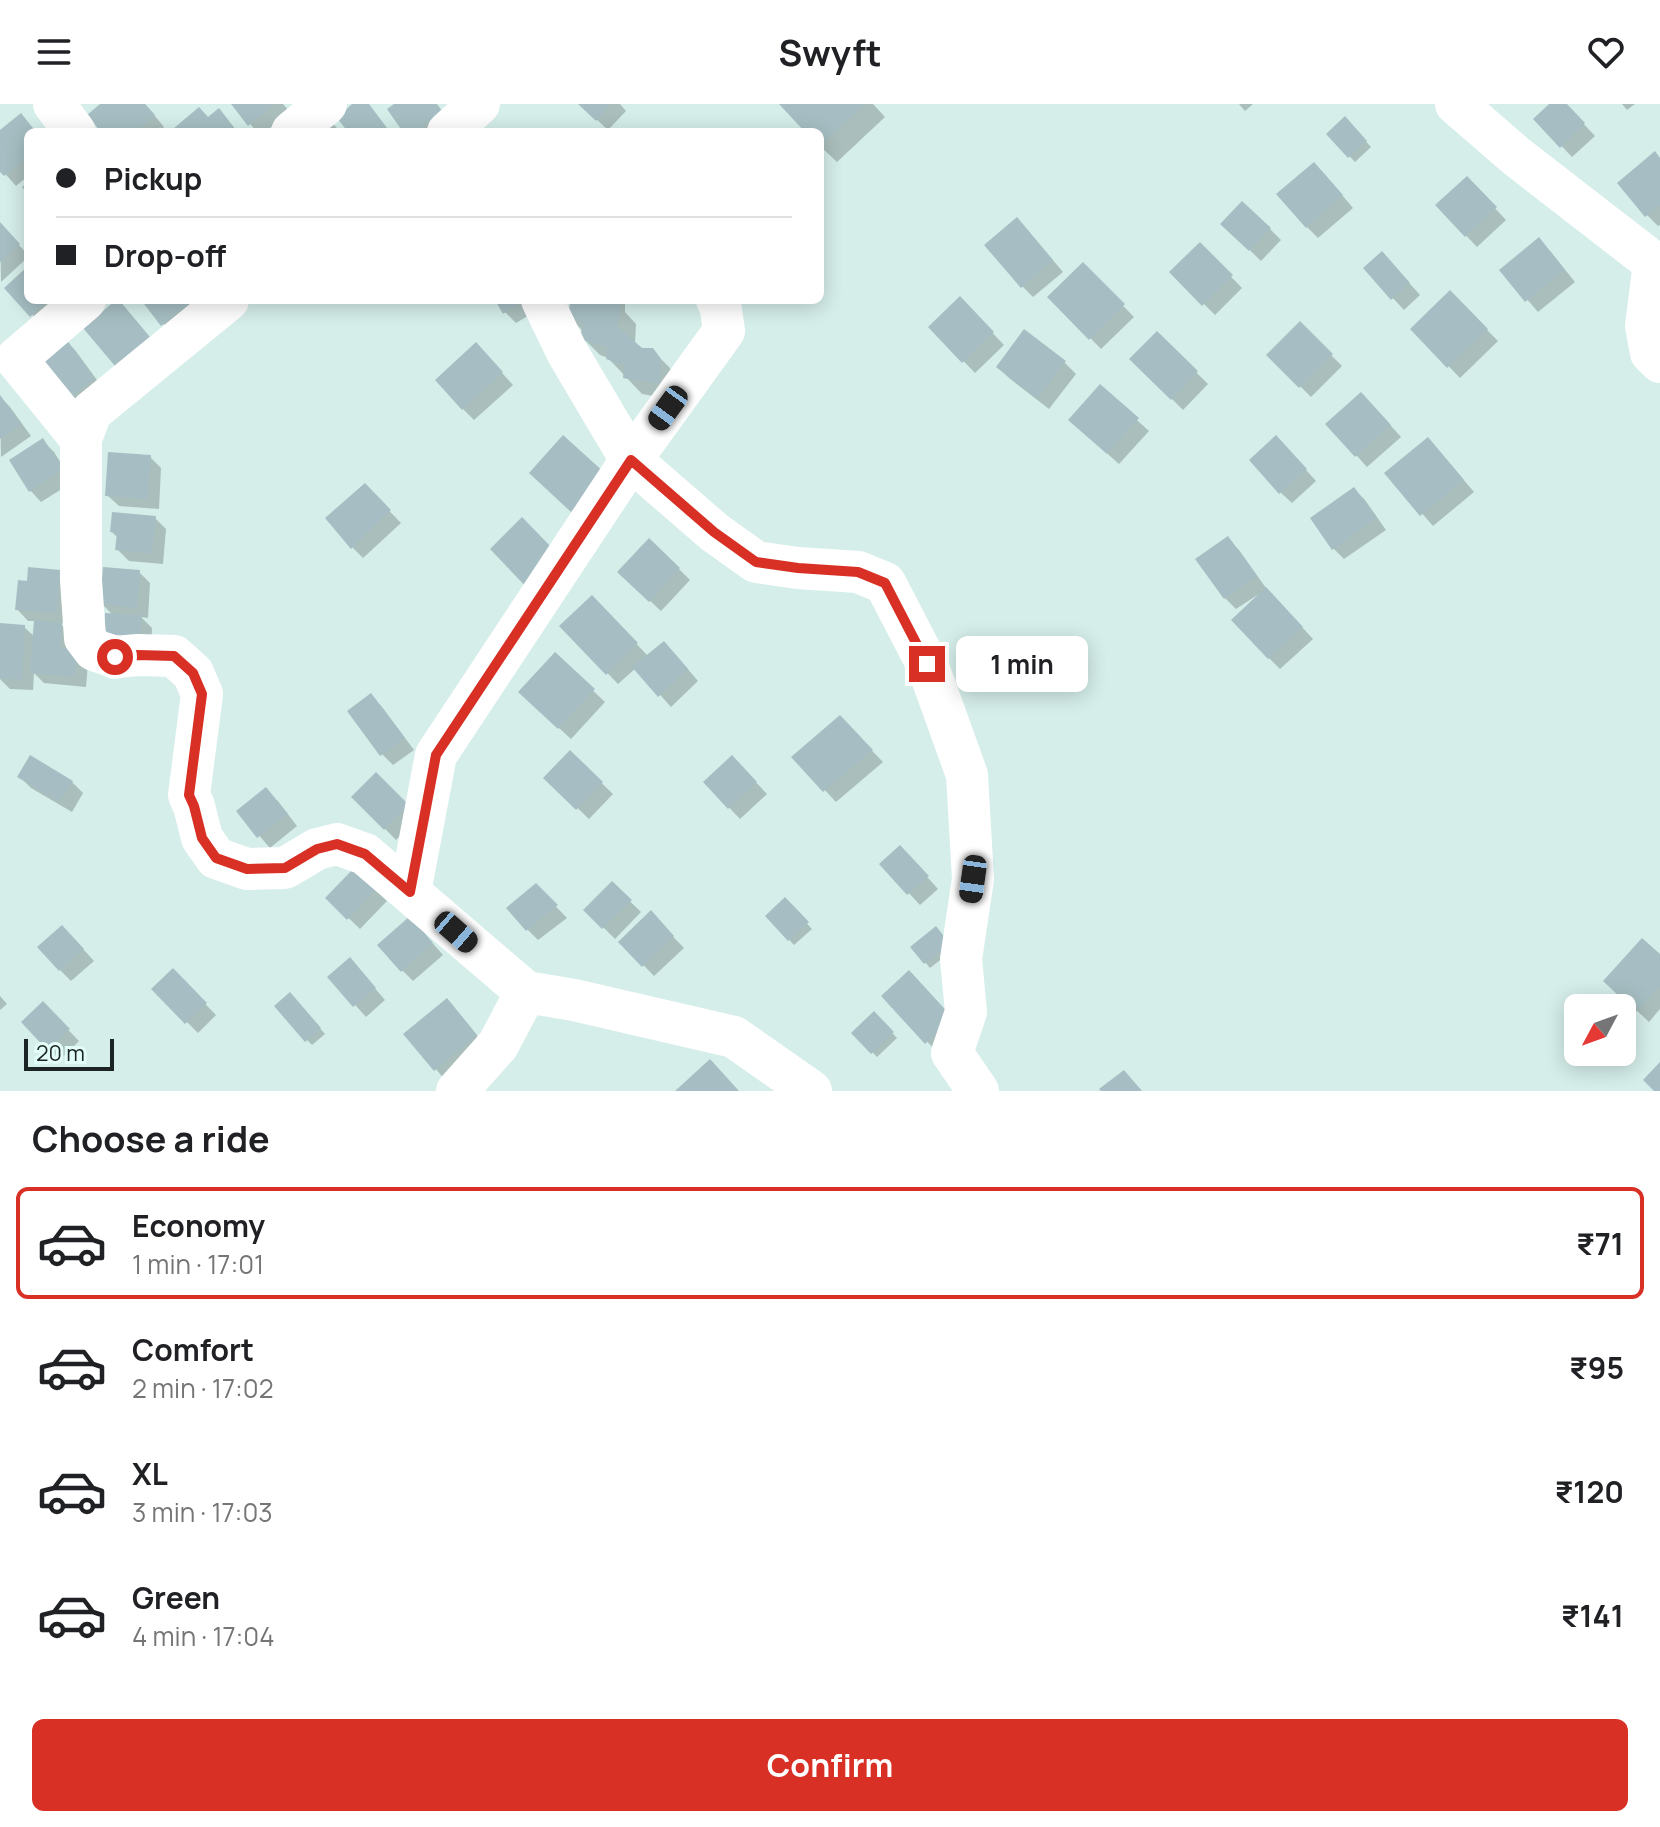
<!DOCTYPE html>
<meta charset="utf-8">
<style>
body{margin:0;font-family:Manrope,sans-serif;background:#f2f2f2;color:#202124;height:100vh;display:flex;flex-direction:column;font-size:30px;white-space:nowrap}
*{box-sizing:border-box;margin:0}
p{font-size:26px;color:#757577}
.icon{flex:none;width:44px;height:44px;fill:none;stroke:currentColor;stroke-width:2;stroke-linecap:round;stroke-linejoin:round}
.map{position:relative;height:987px;overflow:hidden}
.side{display:flex;flex-direction:column;background:#fff;flex:1}
.side>*{flex:none}
.banner{position:absolute;left:24px;top:24px;width:800px;height:176px;border-radius:12px;box-shadow:0 4px 20px #0003;display:grid;align-content:center;height:176px;padding:0 32px;background:#fff}
.needle{width:52px;rotate:229deg}
.tools{position:absolute;left:1564px;top:890px;display:grid;gap:16px}
.tools a{display:grid;place-items:center;width:72px;height:72px;border-radius:12px;background:#fff;box-shadow:0 4px 20px #0003;font-size:40px}
.scale{position:absolute;left:24px;bottom:20px;width:90px;box-sizing:border-box;padding-left:8px;border:4px solid #1b2423;border-top:0;font-size:22px;line-height:28px;white-space:nowrap;color:#1b2423;-webkit-text-stroke:6px #e2fcf8;paint-order:stroke}
.end{position:absolute;width:36px;height:36px;margin:-18px;border:10px solid #d93025;background:#fff;box-shadow:0 0 0 4px #fff}
.from{border-radius:50%}
.bubble{position:absolute;height:56px;border-radius:12px;background:#fff;box-shadow:0 4px 20px #0003;font-size:26px;font-weight:700;line-height:56px;text-align:center}
.car{position:absolute;width:24px;height:48px;margin:-24px -12px;border-radius:10px;box-shadow:0 0 6px 2px #0007;background:linear-gradient(#222 24%,#8ab4d8 0 40%,#222 0 76%,#8ab4d8 0 86%,#222 0)}
.banner b{display:flex;align-items:center;gap:28px;height:76px;font-size:30px}
.banner b+b{border-top:2px solid #e0e0e0}
.banner i{width:20px;height:20px;background:#202124}
ul{padding:0;list-style:none}
li{display:flex;align-items:center;gap:24px;height:112px;margin:0 16px 12px;padding:0 16px;border:4px solid transparent;border-radius:12px}
li div{flex:1}
li b{display:block;font-size:30px}
li em{font-style:normal;font-weight:700}
li.on{border-color:#d93025}
li>.icon{width:72px;height:72px;stroke-width:1.5}
h2{padding:0 32px;font-size:36px;line-height:96px}
.action{display:flex;gap:16px;margin-top:auto;padding:16px 32px}
.action a{flex:1;height:92px;border-radius:12px;background:#d93025;color:#fff;font-size:32px;font-weight:700;line-height:92px;text-align:center}
header{display:flex;justify-content:space-between;align-items:center;height:104px;padding:0 32px;background:#fff;font-size:36px;font-weight:700}
.map>svg:first-child{display:block}
</style>
<header><svg class="icon" aria-label="menu" viewBox="0 0 24 24"><path d="M4 6h16M4 12h16M4 18h16"/></svg>Swyft<svg class="icon" aria-label="heart" viewBox="0 0 24 24"><path d="M12 20l-8-8c-3-5 5-10 8-4 3-6 11-1 8 4z"/></svg></header>
<div class="map">
<svg width="1660" height="987" viewBox="0 0 1660 987">
<rect width="100%" height="100%" fill="#d5eeea"/>
<!-- shadow -->
<g fill="#0003">
<polygon points="103,0 145,0 164,23 159,28 104,28"/>
<polygon points="233,0 283,0 290,8 265,28 257,28"/>
<polygon points="398,0 437,0 452,20 441,28 406,28"/>
<polygon points="580,0 620,0 626,7 608,26"/>
<polygon points="781,0 873,0 885,13 837,58 820,42 820,28 807,28"/>
<polygon points="1239,0 1253,0 1245,7"/>
<polygon points="1552,0 1565,0 1595,32 1572,53 1536,15"/>
<polygon points="1622,0 1635,0 1627,6"/>
<polygon points="21,11 36,28 28,28 28,72 16,82 0,64 0,28"/>
<polygon points="1345,15 1371,43 1355,58 1328,30"/>
<polygon points="333,20 341,28 323,28"/>
<polygon points="1660,55 1660,121 1658,122 1647,111"/>
<polygon points="1325,71 1353,104 1318,134 1307,123"/>
<polygon points="1467,74 1506,116 1477,143 1438,102"/>
<polygon points="28,78 28,90 22,83"/>
<polygon points="0,120 28,151 28,153 1,178"/>
<polygon points="1223,120 1270,125 1281,136 1261,157"/>
<polygon points="1028,127 1063,168 1033,193 1022,182"/>
<polygon points="1200,141 1242,184 1215,211 1172,168"/>
<polygon points="1550,147 1575,178 1538,208 1502,166"/>
<polygon points="1083,161 1134,213 1101,245 1050,193"/>
<polygon points="1393,161 1420,191 1404,206 1365,164"/>
<polygon points="28,164 28,196 58,196 43,222 7,184"/>
<polygon points="1450,189 1498,237 1460,274 1413,225"/>
<polygon points="960,195 1004,241 975,269 931,223"/>
<polygon points="143,196 193,196 203,209 174,232"/>
<polygon points="497,196 536,196 541,204 516,219 505,208"/>
<polygon points="573,196 625,196 625,208 636,220 635,240 641,246 652,246 669,263 677,274 676,296 642,290 608,254 600,251 583,234 584,228 569,213"/>
<polygon points="1300,220 1342,262 1311,293 1269,251"/>
<polygon points="1157,230 1208,280 1183,306 1132,255"/>
<polygon points="64,235 75,246 105,287 76,307 65,296"/>
<polygon points="487,252 513,281 474,316 463,305"/>
<polygon points="1064,258 1076,270 1049,305 1009,274 998,263"/>
<polygon points="1100,283 1149,327 1119,360 1082,327"/>
<polygon points="0,293 10,303 31,332 1,353"/>
<polygon points="1372,301 1401,333 1367,363 1328,320"/>
<polygon points="43,337 54,348 73,378 41,398 30,386"/>
<polygon points="1287,345 1316,377 1292,399 1280,388"/>
<polygon points="1439,347 1474,388 1433,422 1387,369"/>
<polygon points="150,353 161,364 159,405 119,402 107,391"/>
<polygon points="365,382 401,419 363,454 352,443"/>
<polygon points="1354,385 1365,396 1386,426 1344,455 1333,444"/>
<polygon points="155,414 166,425 163,460 129,457 117,445 118,434 112,428"/>
<polygon points="1228,435 1239,446 1266,484 1313,535 1280,565 1269,554 1260,492 1259,490 1236,505 1225,494"/>
<polygon points="679,465 690,476 661,507 631,479"/>
<polygon points="59,468 71,479 68,520 60,519 72,532 88,559 86,583 44,579 34,569 33,586 10,585 0,575 0,545 24,523 35,533 36,517 28,517 17,505"/>
<polygon points="139,468 150,479 148,514 141,513 152,524 151,550 102,500"/>
<polygon points="592,494 648,552 675,550 698,577 671,603 636,564 618,580 562,522"/>
<polygon points="555,551 605,598 571,635 532,599"/>
<polygon points="371,592 382,603 414,646 393,661 382,650"/>
<polygon points="840,614 883,658 836,698 794,653"/>
<polygon points="570,649 613,690 589,715 546,674"/>
<polygon points="732,653 767,690 740,715 706,679"/>
<polygon points="376,670 419,713 396,736 354,693"/>
<polygon points="20,673 72,678 83,689 72,708 31,684"/>
<polygon points="277,696 297,722 270,744 238,707"/>
<polygon points="911,755 938,785 920,801 882,760"/>
<polygon points="355,765 387,797 360,825 328,794"/>
<polygon points="612,780 641,808 615,835 586,806"/>
<polygon points="536,782 567,814 538,836 527,825"/>
<polygon points="785,796 812,825 794,841 767,812"/>
<polygon points="650,809 684,844 654,872 621,838"/>
<polygon points="421,826 443,851 413,877 402,866"/>
<polygon points="73,834 94,857 71,877 60,866"/>
<polygon points="913,843 953,846 930,864"/>
<polygon points="1660,853 1660,905 1649,918 1617,888"/>
<polygon points="173,867 216,911 198,929 154,885"/>
<polygon points="360,867 385,896 366,913 330,873"/>
<polygon points="0,892 7,900 0,906"/>
<polygon points="884,892 963,926 938,949"/>
<polygon points="295,896 325,930 312,941 307,936"/>
<polygon points="43,900 79,937 60,956 49,945"/>
<polygon points="458,908 487,944 446,977 406,930"/>
<polygon points="874,910 897,934 877,953 854,929"/>
</g>
<!-- building -->
<g fill="#a6bec3">
<polygon points="100,0 145,0 155,11 135,28 101,28 87,11"/>
<polygon points="231,0 275,0 248,22"/>
<polygon points="352,0 369,0 390,28 348,28 337,14"/>
<polygon points="394,0 436,0 442,8 415,28 403,28 387,5"/>
<polygon points="578,0 611,0 596,17"/>
<polygon points="779,0 865,0 820,42 820,28 805,28"/>
<polygon points="1549,0 1567,0 1585,19 1560,44 1533,15"/>
<polygon points="199,3 208,13 219,4 236,26 234,28 175,28 173,25"/>
<polygon points="21,9 36,28 28,28 28,53 4,72 0,68 0,26"/>
<polygon points="1345,12 1367,37 1348,54 1326,30"/>
<polygon points="1655,47 1660,54 1660,101 1645,113 1617,79"/>
<polygon points="1314,58 1343,91 1306,124 1276,90"/>
<polygon points="1467,72 1497,103 1465,133 1435,101"/>
<polygon points="1242,97 1271,124 1249,147 1220,120"/>
<polygon points="1017,113 1053,156 1021,184 984,141"/>
<polygon points="0,118 20,140 0,158"/>
<polygon points="1539,133 1565,166 1525,198 1499,166"/>
<polygon points="1200,138 1233,171 1202,202 1169,168"/>
<polygon points="1382,147 1410,179 1391,196 1363,164"/>
<polygon points="1083,158 1125,200 1089,236 1047,193"/>
<polygon points="28,162 28,196 48,196 30,213 4,184"/>
<polygon points="1450,186 1488,225 1447,264 1410,225"/>
<polygon points="960,192 994,228 962,259 928,223"/>
<polygon points="116,196 119,196 150,233 115,262 83,224"/>
<polygon points="141,196 194,196 161,222"/>
<polygon points="495,196 525,196 503,210"/>
<polygon points="571,196 607,196 620,201 618,223 642,244 653,244 661,255 660,280 623,274 624,261 606,255 607,243 580,235 583,218 567,214"/>
<polygon points="1300,217 1333,250 1299,284 1266,251"/>
<polygon points="1024,225 1066,257 1037,295 996,263"/>
<polygon points="1157,227 1198,267 1171,296 1129,255"/>
<polygon points="64,232 95,275 64,297 33,255"/>
<polygon points="476,238 503,268 462,306 435,276"/>
<polygon points="1100,280 1139,314 1107,350 1068,316"/>
<polygon points="1361,288 1391,321 1355,353 1325,320"/>
<polygon points="0,291 21,320 0,335"/>
<polygon points="563,331 606,370 571,408 529,369"/>
<polygon points="1276,331 1307,365 1279,390 1249,356"/>
<polygon points="1428,333 1464,376 1420,412 1384,369"/>
<polygon points="43,334 63,366 29,388 9,356"/>
<polygon points="108,348 151,351 148,395 105,392"/>
<polygon points="365,379 391,406 351,445 325,414"/>
<polygon points="1354,383 1377,414 1332,446 1310,414"/>
<polygon points="112,408 156,412 152,450 115,446 117,429 110,428"/>
<polygon points="522,413 553,445 529,486 490,445"/>
<polygon points="1228,432 1257,472 1224,495 1195,455"/>
<polygon points="649,434 680,464 649,498 617,468"/>
<polygon points="28,463 60,466 57,509 15,506 18,476 27,477"/>
<polygon points="103,463 140,466 137,504 100,500"/>
<polygon points="1266,483 1303,523 1268,555 1231,516"/>
<polygon points="592,491 638,539 606,571 559,522"/>
<polygon points="105,509 142,511 140,540 103,538"/>
<polygon points="34,516 62,519 60,544 77,546 75,573 30,569"/>
<polygon points="0,519 25,521 22,576 0,574"/>
<polygon points="664,537 688,565 658,593 632,563"/>
<polygon points="555,548 595,585 558,625 518,588"/>
<polygon points="371,589 405,634 380,652 347,607"/>
<polygon points="840,611 873,646 823,688 791,653"/>
<polygon points="570,646 603,678 576,706 543,674"/>
<polygon points="30,651 73,677 60,698 17,673"/>
<polygon points="732,651 757,678 728,705 703,678"/>
<polygon points="376,668 409,701 384,726 351,693"/>
<polygon points="266,683 288,710 257,734 236,707"/>
<polygon points="900,741 929,772 907,791 879,760"/>
<polygon points="355,763 377,784 347,816 325,794"/>
<polygon points="612,777 632,796 602,825 583,806"/>
<polygon points="536,779 558,801 526,827 506,804"/>
<polygon points="785,793 809,818 788,837 765,812"/>
<polygon points="651,806 674,832 642,863 618,838"/>
<polygon points="410,812 433,839 401,868 377,841"/>
<polygon points="62,821 84,845 59,867 37,843"/>
<polygon points="936,822 950,840 924,860 910,843"/>
<polygon points="1642,834 1660,850 1660,882 1636,908 1603,877"/>
<polygon points="350,853 376,884 353,903 327,873"/>
<polygon points="173,864 207,899 185,920 151,885"/>
<polygon points="909,866 953,914 925,940 881,892"/>
<polygon points="290,888 321,924 305,938 274,902"/>
<polygon points="447,894 477,931 434,967 403,930"/>
<polygon points="43,897 70,925 47,946 21,918"/>
<polygon points="874,907 894,928 871,950 851,929"/>
<polygon points="710,955 739,987 675,987"/>
<polygon points="1660,958 1660,987 1654,987 1643,976"/>
<polygon points="1124,966 1142,987 1101,987 1099,985"/>
</g>
<g fill="none" stroke-linecap="round" stroke-linejoin="round">
<!-- minor -->
<g stroke="#fff" stroke-width="42">
<polyline points="54,0 75,28"/>
<polyline points="1456,0 1516,52 1654,159 1646,222 1651,249 1660,258"/>
<polyline points="292,28 326,0"/>
<polyline points="448,28 479,0"/>
<polyline points="228,196 91,308 81,335 81,476 85,534 94,546 115,553 138,551 174,552 193,569 202,590 189,691 194,702 202,734 216,754 247,765 285,764 317,745 337,740 365,750 526,888 574,896 734,933 811,987"/>
<polyline points="542,196 567,248 631,356 714,428 756,458 798,464 858,468 885,479 927,560 967,671 973,775 961,855 966,908 952,949 978,987"/>
<polyline points="81,335 16,255 85,196"/>
<polyline points="410,788 436,651 631,356 724,227 720,199 717,196"/>
<polyline points="457,987 498,941 526,888"/>
</g>
</g>
<g fill="none" stroke-linecap="round" stroke-linejoin="round">
<!-- route -->
<polyline stroke="#d93025" stroke-width="10" points="115,553 138,551 174,552 193,569 202,590 189,691 194,702 202,734 216,754 247,765 285,764 317,745 337,740 365,750 410,788 436,651 631,356 714,428 756,458 798,464 858,468 885,479 927,560"/>
</g>
</svg>
<div class="tools">
<a><svg class="needle" viewBox="-14 -14 28 28"><path d="M0-13l5 13h-10z" fill="#e53935"/><path d="M0 13l5-13h-10z" fill="#757577"/></svg></a>
</div>
<div class="scale">20 m</div>
<i class="end from" style="left:115px;top:553px"></i>
<i class="end" style="left:927px;top:560px"></i>
<div class="bubble" style="left:956px;top:532px;width:132px">1 min</div>
<i class="car" style="left:668px;top:304px;rotate:216deg"></i>
<i class="car" style="left:973px;top:775px;rotate:188deg"></i>
<i class="car" style="left:456px;top:828px;rotate:131deg"></i>
<div class="banner">
<b><i class="from"></i>Pickup</b>
<b><i></i>Drop-off</b>
</div>
</div>
<section class="side">
<h2>Choose a ride</h2>
<ul>
<li class="on"><svg class="icon" aria-label="car" viewBox="0 0 24 24"><path d="M5 17H2v-5l4-1 3-4h7l3 4 3 1v5h-3M9 17h6M6 11h13"/><circle cx="7" cy="17" r="2"/><circle cx="17" cy="17" r="2"/></svg><div><b>Economy</b><p>1 min · 17:01</p></div><em>₹71</em></li>
<li><svg class="icon" aria-label="car" viewBox="0 0 24 24"><path d="M5 17H2v-5l4-1 3-4h7l3 4 3 1v5h-3M9 17h6M6 11h13"/><circle cx="7" cy="17" r="2"/><circle cx="17" cy="17" r="2"/></svg><div><b>Comfort</b><p>2 min · 17:02</p></div><em>₹95</em></li>
<li><svg class="icon" aria-label="car" viewBox="0 0 24 24"><path d="M5 17H2v-5l4-1 3-4h7l3 4 3 1v5h-3M9 17h6M6 11h13"/><circle cx="7" cy="17" r="2"/><circle cx="17" cy="17" r="2"/></svg><div><b>XL</b><p>3 min · 17:03</p></div><em>₹120</em></li>
<li><svg class="icon" aria-label="car" viewBox="0 0 24 24"><path d="M5 17H2v-5l4-1 3-4h7l3 4 3 1v5h-3M9 17h6M6 11h13"/><circle cx="7" cy="17" r="2"/><circle cx="17" cy="17" r="2"/></svg><div><b>Green</b><p>4 min · 17:04</p></div><em>₹141</em></li>
</ul>
<div class="action"><a>Confirm</a></div>
</section>
